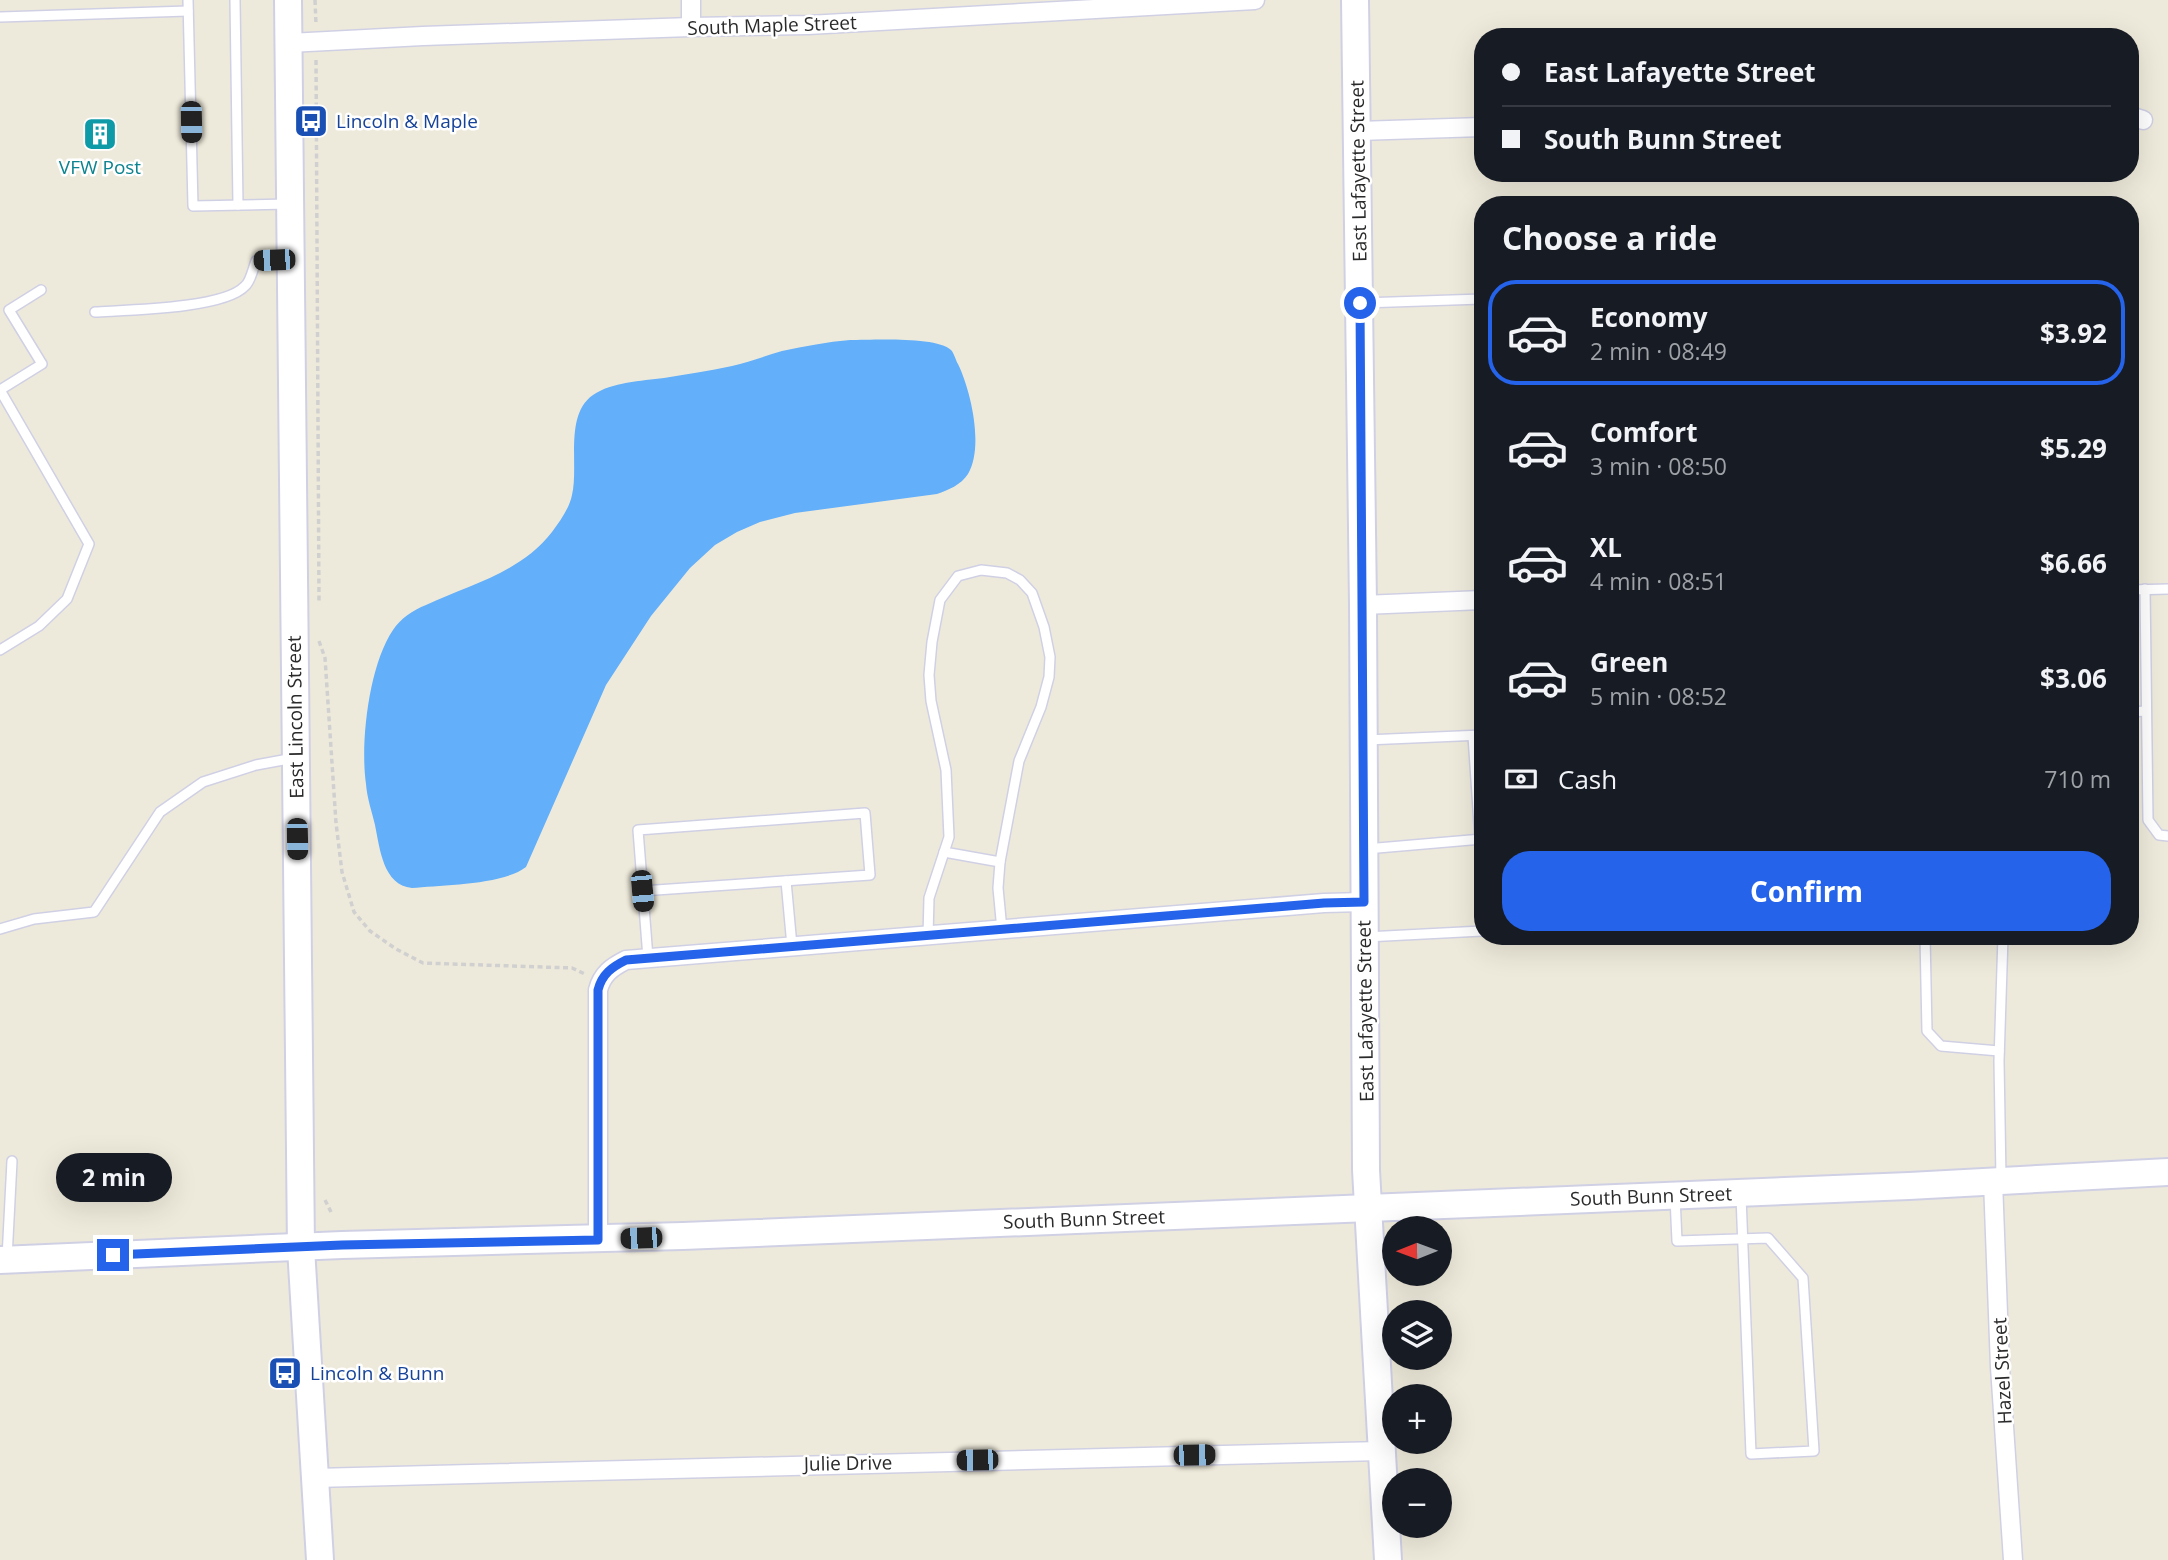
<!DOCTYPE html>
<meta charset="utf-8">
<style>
body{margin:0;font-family:"Open Sans",sans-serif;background:#20242c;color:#f1f3f6;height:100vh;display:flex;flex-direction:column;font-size:26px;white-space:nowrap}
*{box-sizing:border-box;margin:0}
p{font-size:23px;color:#9ea1a6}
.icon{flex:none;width:38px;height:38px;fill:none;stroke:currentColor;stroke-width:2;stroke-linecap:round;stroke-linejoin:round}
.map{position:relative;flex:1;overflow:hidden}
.panel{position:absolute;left:1474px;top:196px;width:665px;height:749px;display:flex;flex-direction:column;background:#171b24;border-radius:28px;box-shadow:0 7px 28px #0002}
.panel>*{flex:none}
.banner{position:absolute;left:1474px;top:28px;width:665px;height:154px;border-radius:28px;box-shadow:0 7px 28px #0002;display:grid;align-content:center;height:154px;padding:0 28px;background:#171b24}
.needle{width:46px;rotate:269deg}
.fabs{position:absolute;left:1382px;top:1216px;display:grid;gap:14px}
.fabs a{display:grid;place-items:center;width:70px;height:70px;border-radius:50%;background:#171b24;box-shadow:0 7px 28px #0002;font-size:35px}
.end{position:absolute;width:32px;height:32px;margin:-16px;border:9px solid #2563eb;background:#fff;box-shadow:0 0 0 4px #fff}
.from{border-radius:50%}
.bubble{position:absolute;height:49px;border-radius:24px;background:#171b24;box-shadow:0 7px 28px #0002;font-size:23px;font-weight:700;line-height:49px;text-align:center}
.car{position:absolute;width:21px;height:42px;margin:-21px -10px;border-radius:9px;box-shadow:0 0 5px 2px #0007;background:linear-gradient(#222 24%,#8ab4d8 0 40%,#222 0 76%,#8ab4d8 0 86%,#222 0)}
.banner b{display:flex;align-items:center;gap:24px;height:66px;font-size:26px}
.banner b+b{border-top:2px solid #363941}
.banner i{width:18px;height:18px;background:#f1f3f6}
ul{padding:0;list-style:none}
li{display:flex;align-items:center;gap:21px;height:105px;margin:0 14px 10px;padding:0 14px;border:4px solid transparent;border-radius:28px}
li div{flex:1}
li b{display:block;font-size:26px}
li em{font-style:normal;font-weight:700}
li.selected{border-color:#2563eb}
li>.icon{width:63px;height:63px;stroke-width:1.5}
h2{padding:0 28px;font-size:32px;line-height:84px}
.pay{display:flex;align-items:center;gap:18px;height:77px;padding:0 28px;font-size:26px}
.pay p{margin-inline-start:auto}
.action{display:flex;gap:14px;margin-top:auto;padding:14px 28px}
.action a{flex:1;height:80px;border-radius:28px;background:#2563eb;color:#fff;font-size:28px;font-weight:700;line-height:80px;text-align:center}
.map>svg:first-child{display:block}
</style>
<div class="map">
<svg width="2168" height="1560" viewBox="0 0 2168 1560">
<rect width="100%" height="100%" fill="#eeeadb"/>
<!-- water -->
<path fill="#63affa" d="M850,340C870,340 937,336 951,350C954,353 956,361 958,364C971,391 984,447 968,474C961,485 948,490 937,494L795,513L760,522L737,532L715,545L690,568L651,616L606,685L526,867C503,885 441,885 412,888C383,885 380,849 375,825C372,812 367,798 366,784C360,743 369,665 393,630C400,619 413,610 426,605C471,584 520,573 552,532C560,521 569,509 572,495C579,466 564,415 593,395C612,382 641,381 664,378C686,374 709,371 732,366C749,362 765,356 782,351C805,346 827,342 850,340Z"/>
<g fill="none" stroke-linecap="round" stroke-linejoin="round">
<!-- lane casing -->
<g stroke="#d0d0e5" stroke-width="12">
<g id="lane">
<polyline points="188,0 193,206 289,204"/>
<polyline points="235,0 238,205"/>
<polyline points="0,17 188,11"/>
<polyline points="1362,303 1482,299"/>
<path d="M95,312C126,310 224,309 245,286C251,281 253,268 256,261L289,259"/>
<polyline points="2145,589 2148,820 2159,835 2168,836"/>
<polyline points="2130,590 2168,589"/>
<polyline points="0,650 39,626 67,599 89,544 0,390 42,364 9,310 41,290"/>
<polyline points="2130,712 2146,711"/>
<polyline points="1473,736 1480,839"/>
<polyline points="1366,740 1482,735"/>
<polyline points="1366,849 1482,839"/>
<polyline points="944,852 1000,862"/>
<polyline points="786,881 792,946"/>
<polyline points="642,891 870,875 865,813 638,830 648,958"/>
<polyline points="0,929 34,919 94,912 160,812 203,782 256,765 294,758"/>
<polyline points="928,936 929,898 949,837 946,770 931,701 929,675 932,642 940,600 958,576 981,570 1007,573 1020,580 1032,593 1044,627 1050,657 1049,677 1041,707 1019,761 1000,862 998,888 1002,930"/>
<polyline points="1925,936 1927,1031 1941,1046 1999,1051"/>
<polyline points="1366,937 1482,931"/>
<polyline points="2001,1179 1999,1061 2003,936"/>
<path d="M1675,1197L1677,1241L1768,1238L1803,1278L1814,1451L1751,1454C1748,1368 1745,1282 1741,1196"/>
<polyline points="7,1258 12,1161"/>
</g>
</g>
<!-- street casing -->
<g stroke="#d0d0e5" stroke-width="21">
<g id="street">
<polyline points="691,27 691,0"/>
<polyline points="289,43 423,36 691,27 808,25 1255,0"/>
<polyline points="2130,116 2143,120"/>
<polyline points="1358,131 1482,127"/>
<polyline points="1363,605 1482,600"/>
<polyline points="1993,1181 2000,1367 2013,1560"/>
<path d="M598,1240V990C602,974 612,967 626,960L1324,903L1364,902"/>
<polyline points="315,1478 1381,1451"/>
</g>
</g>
<!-- secondary casing -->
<g stroke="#d0d0e5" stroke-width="30">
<g id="secondary">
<polyline points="288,0 301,1248 320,1560"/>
<polyline points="1355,0 1363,605 1366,1170 1388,1560"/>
<polyline points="0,1260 342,1245 683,1236 1909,1186 2168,1172"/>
</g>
</g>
<!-- path -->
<g stroke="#d0d0d0" stroke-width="3.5" stroke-dasharray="5 3.5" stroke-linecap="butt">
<polyline points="315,0 316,24"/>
<polyline points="316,60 319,602"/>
<polyline points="319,641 325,658 336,823 342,872 354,912 370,931 396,949 423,963 572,968 587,975"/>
<polyline points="325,1200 332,1214"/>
</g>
<!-- lane -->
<use href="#lane" stroke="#fff" stroke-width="9"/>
<!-- street -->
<use href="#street" stroke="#fff" stroke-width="18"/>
<!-- secondary -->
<use href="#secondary" stroke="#fff" stroke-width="26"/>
</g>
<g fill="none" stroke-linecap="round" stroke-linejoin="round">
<!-- route -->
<path stroke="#2563eb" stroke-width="9" d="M113,1255L342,1245L598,1240V990C602,974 612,967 626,960L1324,903L1364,902L1360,303"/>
</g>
<!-- icons -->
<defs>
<g id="bus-square" transform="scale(1.75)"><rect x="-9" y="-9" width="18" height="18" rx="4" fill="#1a4fb4" stroke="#fff"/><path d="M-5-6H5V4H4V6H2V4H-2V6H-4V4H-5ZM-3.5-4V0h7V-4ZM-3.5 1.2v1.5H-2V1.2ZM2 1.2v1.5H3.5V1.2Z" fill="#fff"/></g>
<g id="building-square" transform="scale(1.75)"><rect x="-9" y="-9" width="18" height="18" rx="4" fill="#0f9aa8" stroke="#fff"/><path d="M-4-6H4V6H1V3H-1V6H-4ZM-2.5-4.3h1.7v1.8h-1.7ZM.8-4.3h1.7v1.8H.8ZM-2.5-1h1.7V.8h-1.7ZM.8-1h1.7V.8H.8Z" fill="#fff"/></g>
</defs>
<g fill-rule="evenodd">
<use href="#bus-square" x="311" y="121"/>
<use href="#building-square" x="100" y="134"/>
<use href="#bus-square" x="285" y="1373"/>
</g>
<g text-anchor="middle" stroke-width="5" stroke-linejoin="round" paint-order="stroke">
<!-- street labels -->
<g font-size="19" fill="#2a2a2a" stroke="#fff">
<text transform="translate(772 25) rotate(-2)" y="7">South Maple Street</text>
<text transform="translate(1358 171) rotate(-91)" y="7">East Lafayette Street</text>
<text transform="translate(295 717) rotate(-91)" y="7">East Lincoln Street</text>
<text transform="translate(1365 1011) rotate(-91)" y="7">East Lafayette Street</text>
<text transform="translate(1651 1196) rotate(-2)" y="7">South Bunn Street</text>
<text transform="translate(1084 1219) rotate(-2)" y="7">South Bunn Street</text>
<text transform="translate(2002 1371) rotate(-93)" y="7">Hazel Street</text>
<text transform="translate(848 1463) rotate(-1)" y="7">Julie Drive</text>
</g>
<!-- transit labels -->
<g font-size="19" fill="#164399" stroke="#fff" text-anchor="start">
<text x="336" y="128">Lincoln &amp; Maple</text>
<text x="310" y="1380">Lincoln &amp; Bunn</text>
</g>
<!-- culture labels -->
<g font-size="19" fill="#0d838f" stroke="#fff">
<text x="100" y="174">VFW Post</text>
</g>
</g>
</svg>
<div class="fabs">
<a><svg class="needle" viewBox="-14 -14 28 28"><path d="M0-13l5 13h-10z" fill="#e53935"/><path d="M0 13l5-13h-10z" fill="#9ea1a6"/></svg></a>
<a><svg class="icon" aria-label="layers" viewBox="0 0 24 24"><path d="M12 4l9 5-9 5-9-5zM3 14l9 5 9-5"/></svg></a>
<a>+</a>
<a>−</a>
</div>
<i class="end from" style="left:1360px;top:303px"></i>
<i class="end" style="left:113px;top:1255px"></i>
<div class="bubble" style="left:56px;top:1153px;width:116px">2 min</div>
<i class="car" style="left:191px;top:122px;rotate:179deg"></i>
<i class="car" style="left:274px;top:260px;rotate:268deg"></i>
<i class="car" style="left:297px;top:839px;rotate:179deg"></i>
<i class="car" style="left:642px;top:891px;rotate:175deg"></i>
<i class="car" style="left:641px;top:1238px;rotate:268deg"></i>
<i class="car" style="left:1194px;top:1455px;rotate:89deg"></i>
<i class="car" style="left:977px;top:1460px;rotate:269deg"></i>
<div class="banner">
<b><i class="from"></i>East Lafayette Street</b>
<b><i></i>South Bunn Street</b>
</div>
<section class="panel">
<h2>Choose a ride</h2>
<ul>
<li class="selected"><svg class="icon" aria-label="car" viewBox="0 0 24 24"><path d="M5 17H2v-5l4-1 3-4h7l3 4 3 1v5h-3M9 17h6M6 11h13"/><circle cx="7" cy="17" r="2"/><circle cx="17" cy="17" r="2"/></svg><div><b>Economy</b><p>2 min · 08:49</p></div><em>$3.92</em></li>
<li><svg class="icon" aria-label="car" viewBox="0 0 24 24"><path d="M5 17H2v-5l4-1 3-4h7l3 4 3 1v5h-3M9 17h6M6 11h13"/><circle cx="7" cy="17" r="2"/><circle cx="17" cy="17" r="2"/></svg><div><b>Comfort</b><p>3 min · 08:50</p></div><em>$5.29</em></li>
<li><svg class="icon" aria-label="car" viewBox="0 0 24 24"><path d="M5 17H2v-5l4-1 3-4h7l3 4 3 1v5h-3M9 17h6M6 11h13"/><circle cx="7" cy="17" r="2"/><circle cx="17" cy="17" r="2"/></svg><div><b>XL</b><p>4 min · 08:51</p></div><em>$6.66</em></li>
<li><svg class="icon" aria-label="car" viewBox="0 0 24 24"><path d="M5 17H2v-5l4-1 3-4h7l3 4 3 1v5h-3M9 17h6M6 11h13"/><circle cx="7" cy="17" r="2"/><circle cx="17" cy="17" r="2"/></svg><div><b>Green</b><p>5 min · 08:52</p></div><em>$3.06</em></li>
</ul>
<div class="pay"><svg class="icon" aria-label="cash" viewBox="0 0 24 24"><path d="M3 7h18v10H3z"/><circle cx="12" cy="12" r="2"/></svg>Cash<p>710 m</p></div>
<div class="action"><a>Confirm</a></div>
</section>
</div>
